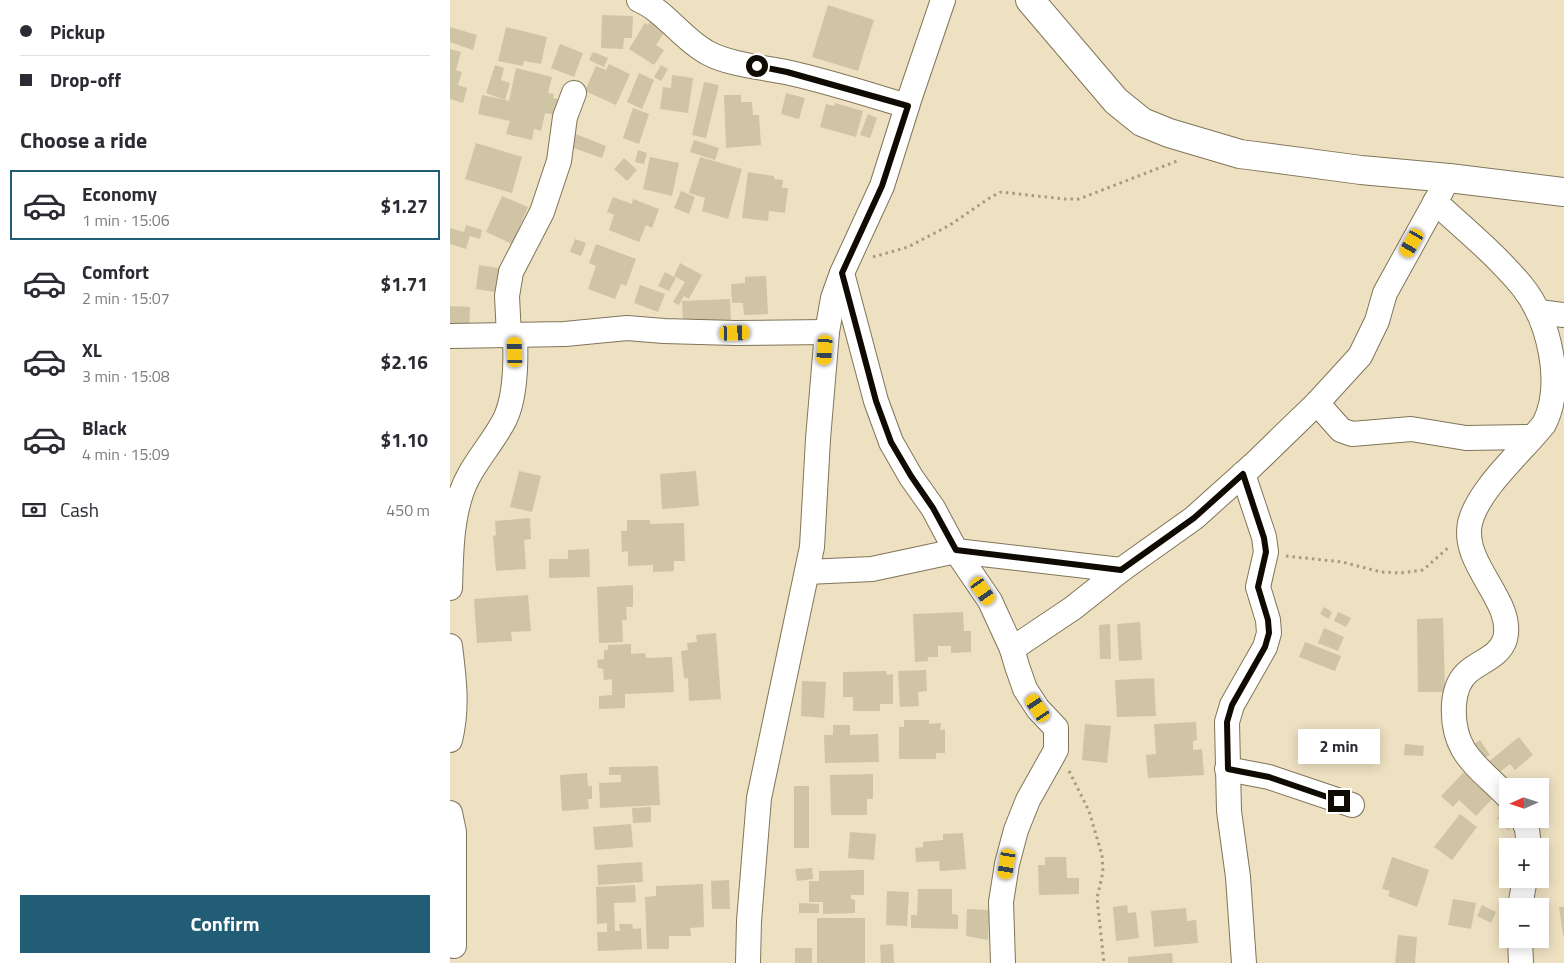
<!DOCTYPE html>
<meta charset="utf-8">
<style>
body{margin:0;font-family:"Titillium Web",sans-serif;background:#f2f2f3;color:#2b2b33;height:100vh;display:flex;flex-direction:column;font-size:19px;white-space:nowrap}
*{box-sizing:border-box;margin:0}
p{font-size:16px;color:#7c7c81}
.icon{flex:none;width:28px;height:28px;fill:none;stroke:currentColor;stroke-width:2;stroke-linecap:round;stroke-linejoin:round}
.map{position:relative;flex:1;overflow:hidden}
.sheet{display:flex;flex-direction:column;background:#fff;width:450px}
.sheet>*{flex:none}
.top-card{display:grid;align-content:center;height:110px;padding:0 20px;background:#fff}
.needle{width:32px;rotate:267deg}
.controls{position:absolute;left:1049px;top:778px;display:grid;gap:10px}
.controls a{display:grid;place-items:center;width:50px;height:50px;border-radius:0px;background:#fff;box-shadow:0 2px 12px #0003;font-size:25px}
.end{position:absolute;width:22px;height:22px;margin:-11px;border:6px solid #0f0b03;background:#fff;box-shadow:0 0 0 2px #fff}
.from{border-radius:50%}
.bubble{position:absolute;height:35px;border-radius:0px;background:#fff;box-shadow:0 2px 12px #0003;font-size:16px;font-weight:700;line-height:35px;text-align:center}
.car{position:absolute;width:15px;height:30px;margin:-15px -8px;border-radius:6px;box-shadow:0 0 4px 1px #0007;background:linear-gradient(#f5c518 24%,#345 0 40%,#f5c518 0 76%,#345 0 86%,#f5c518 0)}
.top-card b{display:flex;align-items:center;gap:18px;height:48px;font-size:19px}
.top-card b+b{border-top:1px solid #e1e1e2}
.top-card i{width:12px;height:12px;background:#2b2b33}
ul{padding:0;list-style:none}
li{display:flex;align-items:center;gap:15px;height:70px;margin:0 10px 8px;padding:0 10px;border:2px solid transparent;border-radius:0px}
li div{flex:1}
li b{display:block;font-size:19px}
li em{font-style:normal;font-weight:700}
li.selected{border-color:#215e75}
li>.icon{width:45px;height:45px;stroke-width:1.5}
h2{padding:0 20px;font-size:22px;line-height:60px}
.pay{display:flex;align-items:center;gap:12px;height:55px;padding:0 20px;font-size:19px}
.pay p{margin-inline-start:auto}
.action{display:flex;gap:10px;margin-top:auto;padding:10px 20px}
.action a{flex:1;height:58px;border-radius:0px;background:#215e75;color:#fff;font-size:20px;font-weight:700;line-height:58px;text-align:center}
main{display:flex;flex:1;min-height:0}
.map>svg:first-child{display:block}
</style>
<main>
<section class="sheet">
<div class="top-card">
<b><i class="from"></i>Pickup</b>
<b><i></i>Drop-off</b>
</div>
<h2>Choose a ride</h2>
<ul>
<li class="selected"><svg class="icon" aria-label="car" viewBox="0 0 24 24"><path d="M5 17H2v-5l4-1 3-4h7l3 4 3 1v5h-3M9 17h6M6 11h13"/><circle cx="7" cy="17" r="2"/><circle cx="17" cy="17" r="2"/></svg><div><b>Economy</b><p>1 min · 15:06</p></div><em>$1.27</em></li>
<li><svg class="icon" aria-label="car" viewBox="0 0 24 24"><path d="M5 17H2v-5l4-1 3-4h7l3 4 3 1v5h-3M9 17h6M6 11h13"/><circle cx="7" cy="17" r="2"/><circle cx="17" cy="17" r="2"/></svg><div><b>Comfort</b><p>2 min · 15:07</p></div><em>$1.71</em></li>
<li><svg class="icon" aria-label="car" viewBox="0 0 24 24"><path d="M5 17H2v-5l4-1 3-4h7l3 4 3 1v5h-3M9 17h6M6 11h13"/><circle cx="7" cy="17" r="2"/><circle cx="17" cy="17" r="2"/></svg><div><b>XL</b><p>3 min · 15:08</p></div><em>$2.16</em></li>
<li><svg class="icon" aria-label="car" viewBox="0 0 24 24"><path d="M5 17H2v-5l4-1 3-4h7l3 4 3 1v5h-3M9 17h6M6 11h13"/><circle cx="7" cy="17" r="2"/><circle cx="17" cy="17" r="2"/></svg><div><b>Black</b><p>4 min · 15:09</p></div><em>$1.10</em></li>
</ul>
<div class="pay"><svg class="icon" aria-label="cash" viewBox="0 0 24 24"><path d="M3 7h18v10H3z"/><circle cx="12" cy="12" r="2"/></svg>Cash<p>450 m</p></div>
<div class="action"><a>Confirm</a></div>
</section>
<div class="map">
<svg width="1114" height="963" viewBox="0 0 1114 963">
<rect width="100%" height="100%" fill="#ede1c1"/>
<!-- building -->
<g fill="#cfc4a4">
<polygon points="378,5 424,20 408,71 362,57"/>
<polygon points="152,15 183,16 182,38 174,38 173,49 151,48"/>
<polygon points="200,21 215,31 206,45 214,50 204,65 179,49 195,23 198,25"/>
<polygon points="0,27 27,35 23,50 0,42"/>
<polygon points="56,27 97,37 91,64 74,61 73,66 48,61"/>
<polygon points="110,44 133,53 124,77 101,68"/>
<polygon points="0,49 11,52 6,70 12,72 8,85 17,88 13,103 0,99"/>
<polygon points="143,52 158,58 154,67 139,60"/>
<polygon points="159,64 180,74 166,105 135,91 146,66 156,70"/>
<polygon points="45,65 54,68 51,80 60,83 55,100 36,93"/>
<polygon points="211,65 218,69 211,81 204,77"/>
<polygon points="66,68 102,77 98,93 104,94 103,98 108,99 105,115 95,113 91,131 84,129 82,140 56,134 60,121 28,114 32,95 60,101 59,101"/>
<polygon points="189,73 204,80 192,109 177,102"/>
<polygon points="222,75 243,78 238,113 210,109 213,87 221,88"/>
<polygon points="254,82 269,85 256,138 242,135"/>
<polygon points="336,93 355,98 349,119 331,114"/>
<polygon points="274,95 291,95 291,102 302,102 303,115 309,115 311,145 276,148"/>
<polygon points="385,103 413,111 406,137 370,127 376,104 384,106"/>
<polygon points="183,108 199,114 189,144 173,138"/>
<polygon points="418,114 427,118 420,138 410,135"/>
<polygon points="123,133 156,146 152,158 118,146"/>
<polygon points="244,140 269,148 265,160 240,152"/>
<polygon points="26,143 72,157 62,193 15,179"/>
<polygon points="188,150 197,153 194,164 185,162"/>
<polygon points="200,157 229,163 222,196 193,189"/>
<polygon points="250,157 292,169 278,219 252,211 255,198 239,193"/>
<polygon points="174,158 187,170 177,181 164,169"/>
<polygon points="298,172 324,176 324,179 333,180 332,188 338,188 335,213 319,211 318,221 292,218"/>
<polygon points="231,191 245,197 239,214 224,208"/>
<polygon points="52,196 78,207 62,244 36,232"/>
<polygon points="163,197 182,204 183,199 209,209 202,228 196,225 189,242 159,230 164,215 157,212"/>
<polygon points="16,225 32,230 30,239 20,236 16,249 0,244 0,228 14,232"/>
<polygon points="125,239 136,243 131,256 120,252"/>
<polygon points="146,244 186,259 176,286 171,284 165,299 138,289 146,266 139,263"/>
<polygon points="230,263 252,275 239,299 234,296 229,305 223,302 235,282 224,276"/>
<polygon points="29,265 55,269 51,293 26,289"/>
<polygon points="215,272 226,278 219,291 208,286"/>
<polygon points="316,276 318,314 294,315 293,303 282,303 281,284 295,283 295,277"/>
<polygon points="190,285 215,294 208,312 184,303"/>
<polygon points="280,299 281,320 233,322 232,301"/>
<polygon points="0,306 20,307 19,328 0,328"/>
<polygon points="69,471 91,476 82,512 60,507"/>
<polygon points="246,471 249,506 212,509 210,474"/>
<polygon points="80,518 81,539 74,540 76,569 46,571 43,536 46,535 45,521"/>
<polygon points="177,520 200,520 200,524 234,523 235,561 224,561 224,571 203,572 203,565 178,566 178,551 172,552 171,531 177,531"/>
<polygon points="139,549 140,577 99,578 99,559 118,559 118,550"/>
<polygon points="183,585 183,607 176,607 177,620 172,620 173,642 149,643 147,587"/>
<polygon points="78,595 81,631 61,632 62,641 27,643 24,599"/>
<polygon points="874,607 882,612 879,619 870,614"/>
<polygon points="513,612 514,631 521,631 521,652 501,653 501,646 488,646 488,657 478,657 478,661 465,662 463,614"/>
<polygon points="888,612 901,618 896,627 884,621"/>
<polygon points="993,618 995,692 968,692 967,619"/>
<polygon points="690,622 692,660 669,661 667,624"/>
<polygon points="660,624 661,659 650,659 649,625"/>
<polygon points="874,628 894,637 888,651 868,643"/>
<polygon points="266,633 271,699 239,701 238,678 234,678 231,651 238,650 237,643 247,642 246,635"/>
<polygon points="855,642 891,656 885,671 849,657"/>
<polygon points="181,644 181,654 195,653 196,658 222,657 224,692 175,694 175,708 149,709 149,696 162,695 162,679 154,680 153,669 148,668 147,660 154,659 154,650 158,650 158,645"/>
<polygon points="476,670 477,691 468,692 469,706 450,707 448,671"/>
<polygon points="436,671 437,675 443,674 443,704 430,704 430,711 403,711 403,697 393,697 393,672"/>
<polygon points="704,678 706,716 667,717 665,680"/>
<polygon points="352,681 376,682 374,718 351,716"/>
<polygon points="454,720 479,720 479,724 491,723 490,730 495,729 495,753 486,753 486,759 449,759 449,727 454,727"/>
<polygon points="746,722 747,740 743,741 743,750 752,749 754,775 698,778 696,755 706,754 704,724"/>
<polygon points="635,724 661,726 657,763 632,760"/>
<polygon points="383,725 400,725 400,735 428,734 429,762 375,763 374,735 383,735"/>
<polygon points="1069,737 1083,755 1065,770 1060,764 1046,775 1037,763"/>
<polygon points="1030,740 1040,755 1032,759 1023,745"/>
<polygon points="955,744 974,746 973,756 954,755"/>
<polygon points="208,766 210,805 150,808 149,783 171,782 171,775 159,775 159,767"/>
<polygon points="1014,772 1042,799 1026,816 1009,800 1003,807 991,796"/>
<polygon points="137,773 138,786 142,786 142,799 138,799 139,809 112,811 110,775"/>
<polygon points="423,774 423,799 417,799 417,815 381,815 380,775"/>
<rect x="344" y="786" width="15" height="62"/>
<polygon points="201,807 201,822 183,823 182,808"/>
<polygon points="1054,812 1058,815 1058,819 1061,819 1065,823 1058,830 1047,818"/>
<polygon points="1010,814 1027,827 1002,860 984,847"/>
<polygon points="181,824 183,847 145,850 143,827"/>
<polygon points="400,832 426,834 424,860 398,858"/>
<polygon points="513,833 516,869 490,871 489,861 466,862 465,848 473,847 473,842 493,840 493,834"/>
<polygon points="595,857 616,857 617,878 629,878 629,894 589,895 588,865 595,865"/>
<polygon points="942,857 979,870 967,907 938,896 940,891 932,889"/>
<polygon points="192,862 193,882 148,885 147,865"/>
<polygon points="362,868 363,879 347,881 345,869"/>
<polygon points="414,870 414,895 401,895 401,899 405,900 405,913 373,914 373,902 359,902 359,881 369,881 369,871"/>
<polygon points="279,880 280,909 262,909 261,881"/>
<polygon points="253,884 254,927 240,928 241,936 219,936 219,949 197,949 195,897 206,896 206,886"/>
<polygon points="185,885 186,902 164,903 165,931 170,931 169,924 182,924 183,929 191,928 192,949 148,951 147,932 157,932 157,923 147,924 146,887"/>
<polygon points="468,889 502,889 502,914 508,915 508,929 461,928 461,915 467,915"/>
<polygon points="437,891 459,892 457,926 436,925"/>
<polygon points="1003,899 1026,903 1021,929 998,925"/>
<polygon points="349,903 369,904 369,913 349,913"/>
<polygon points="677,905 678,913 686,912 689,938 666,941 663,907"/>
<polygon points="1032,905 1046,912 1041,923 1027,916"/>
<polygon points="1109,907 1114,907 1114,935 1113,935"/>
<polygon points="736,908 737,921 746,920 748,943 704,947 701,911"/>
<polygon points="517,909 539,910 538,940 516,936"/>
<rect x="367" y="918" width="48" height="45"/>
<polygon points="948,935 967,937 965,963 945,963"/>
<polygon points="443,944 444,963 431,963 430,945"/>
<rect x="345" y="948" width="17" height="15"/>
<polygon points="722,953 723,963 678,963 678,957"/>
</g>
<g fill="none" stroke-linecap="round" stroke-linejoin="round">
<!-- minor casing -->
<g stroke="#807558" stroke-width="26">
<g id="minor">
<path d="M189,0C214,10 233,40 258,53C281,65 311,67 336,72C377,81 417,94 457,106"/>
<path d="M985,202C1015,229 1046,255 1072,286C1100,321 1114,385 1094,424C1072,452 1028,489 1020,523C1011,565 1065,601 1055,639C1050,656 1031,661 1019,671C1009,679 1005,691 1004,704C1001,753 1028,766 1058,797"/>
<polyline points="392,273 426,401 441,442 461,477 483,508 506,551 540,601 562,649 567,666 575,689 588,709 606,728 606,750 578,800 566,830 557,864 551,902 553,963"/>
<polyline points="1089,312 1114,315"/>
<polyline points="0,336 115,334 177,328 214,331 285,333 377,332"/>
<polyline points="59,336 57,296 61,272 92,212 109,161 115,117 124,93"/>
<polyline points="867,403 891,430 902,434 961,429 1016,438 1082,437"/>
<polyline points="793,474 814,537 816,552 808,587 818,620 819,633 815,647 782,705 777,722 779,811 788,877 794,963"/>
<polyline points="357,572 422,569 506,551 671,570"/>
<path d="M0,588C1,558 1,526 10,497C18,468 42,445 55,419C66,396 66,360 65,336"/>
<path d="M0,646C4,678 8,708 0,740"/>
<polyline points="562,649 623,608 671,570 744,518 803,465 867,403 910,356 927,321 935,293 993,188"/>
<polyline points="777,769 819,777 902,805"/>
<polyline points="0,813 4,832 4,946"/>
<polyline points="1073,819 1077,829 1079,846"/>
<polyline points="1070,906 1075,879"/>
<polyline points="1070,939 1071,963"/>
<polyline points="298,963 299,921 309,798 362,547 368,439 377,332 383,298 392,273 432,186 460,97 493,0"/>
</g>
</g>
<!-- tertiary casing -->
<g stroke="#807558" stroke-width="30">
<polyline id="tertiary" points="580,0 666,101 692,122 719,133 790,154 911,170 999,178 1114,192"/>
</g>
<!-- path -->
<g stroke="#a59b83" stroke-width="3" stroke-dasharray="2.5 4" stroke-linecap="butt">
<polyline points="423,257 458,247 500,225 541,197 551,192 614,199 629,199 727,161"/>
<polyline points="836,556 892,562 931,572 951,573 973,570 999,547"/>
<polyline points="619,771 639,811 652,855 653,872 647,898 654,963"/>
</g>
<!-- minor -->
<use href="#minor" stroke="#fff" stroke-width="24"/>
<!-- tertiary -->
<use href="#tertiary" stroke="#fff" stroke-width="28"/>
</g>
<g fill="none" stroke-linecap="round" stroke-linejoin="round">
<!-- route -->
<polyline stroke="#0f0b03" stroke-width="6" points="307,66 337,72 458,106 432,186 392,273 426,401 441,442 461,476 483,508 506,550 671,570 744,518 793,474 814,538 816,552 808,587 818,620 819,633 815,647 782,705 777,722 778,769 819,777 889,801"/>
</g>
</svg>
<div class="controls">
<a><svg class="needle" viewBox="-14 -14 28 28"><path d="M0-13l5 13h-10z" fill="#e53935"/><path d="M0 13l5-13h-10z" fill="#7c7c81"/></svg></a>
<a>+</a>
<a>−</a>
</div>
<i class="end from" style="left:307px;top:66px"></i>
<i class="end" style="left:889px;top:801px"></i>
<div class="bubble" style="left:848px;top:729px;width:82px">2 min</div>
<i class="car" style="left:962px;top:243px;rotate:210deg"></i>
<i class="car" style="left:285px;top:333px;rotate:88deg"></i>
<i class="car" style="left:375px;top:350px;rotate:184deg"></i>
<i class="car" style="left:65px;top:352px;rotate:358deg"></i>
<i class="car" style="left:533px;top:591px;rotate:145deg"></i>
<i class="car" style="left:588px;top:708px;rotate:326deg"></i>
<i class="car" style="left:557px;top:864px;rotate:189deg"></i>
</div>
</main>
